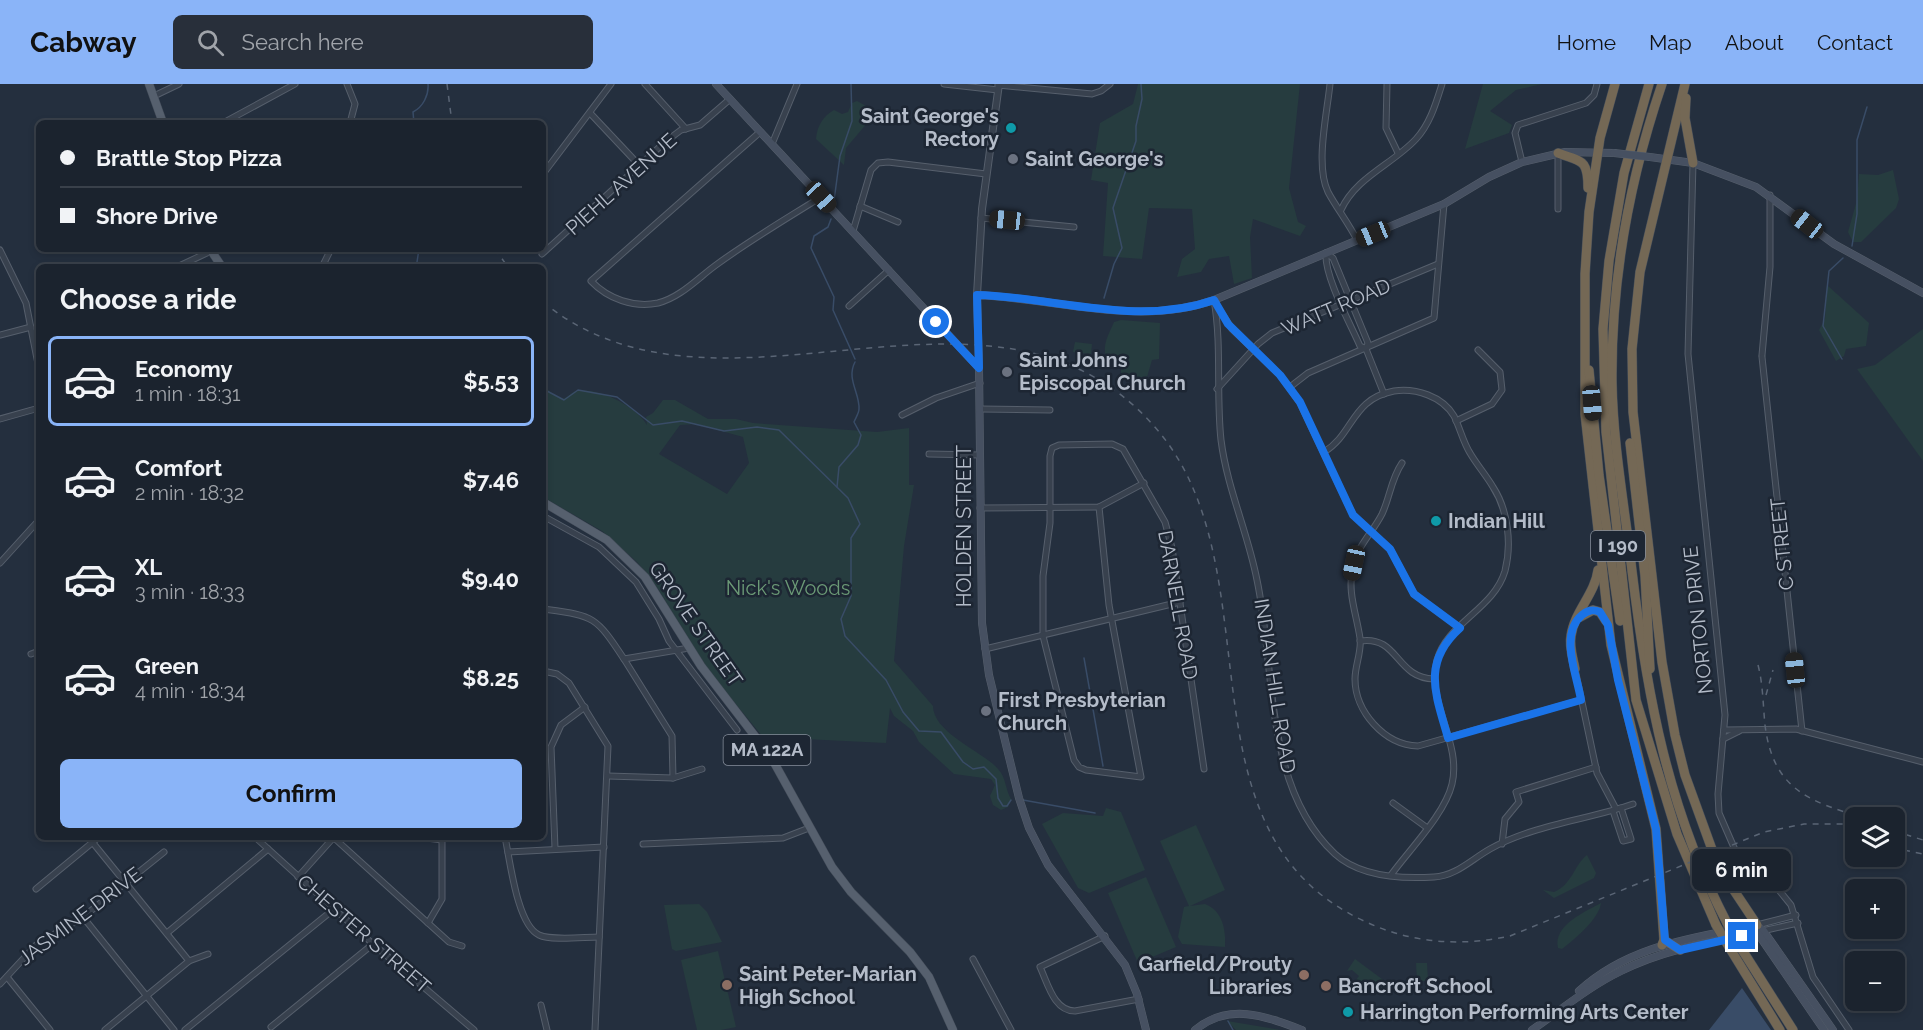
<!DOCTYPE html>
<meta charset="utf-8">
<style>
body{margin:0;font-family:Raleway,sans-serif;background:#282f3a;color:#f1f3f6;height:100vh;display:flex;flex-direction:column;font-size:22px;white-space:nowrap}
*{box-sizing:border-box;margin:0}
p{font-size:20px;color:#a0a4aa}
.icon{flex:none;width:33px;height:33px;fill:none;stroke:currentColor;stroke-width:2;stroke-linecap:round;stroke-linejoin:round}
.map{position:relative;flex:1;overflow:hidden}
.sheet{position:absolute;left:36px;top:180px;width:510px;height:576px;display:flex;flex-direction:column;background:#1b232e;border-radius:9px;box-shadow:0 3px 9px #0003,0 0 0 2px #39404a}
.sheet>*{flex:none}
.hud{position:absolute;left:36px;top:36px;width:510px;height:132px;border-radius:9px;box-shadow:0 3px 9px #0003,0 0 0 2px #39404a;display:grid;align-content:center;height:132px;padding:0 24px;background:#1b232e}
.fabs{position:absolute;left:1845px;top:723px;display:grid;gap:12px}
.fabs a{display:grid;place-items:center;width:60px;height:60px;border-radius:9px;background:#1b232e;box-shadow:0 3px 9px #0003,0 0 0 2px #39404a;font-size:30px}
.end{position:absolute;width:27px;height:27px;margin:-14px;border:8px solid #1a73e8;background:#fff;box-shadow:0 0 0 3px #fff}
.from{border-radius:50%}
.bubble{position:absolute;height:42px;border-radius:9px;background:#1b232e;box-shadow:0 3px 9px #0003,0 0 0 2px #39404a;font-size:20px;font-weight:700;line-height:42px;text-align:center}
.car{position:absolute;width:18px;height:36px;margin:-18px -9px;border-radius:8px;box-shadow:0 0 4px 2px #0007;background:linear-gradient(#222 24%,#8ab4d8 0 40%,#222 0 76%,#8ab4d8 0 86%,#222 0)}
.hud b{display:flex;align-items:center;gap:21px;height:57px;font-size:22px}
.hud b+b{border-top:2px solid #39404a}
.hud i{width:15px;height:15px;background:#f1f3f6}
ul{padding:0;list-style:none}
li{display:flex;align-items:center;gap:18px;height:90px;margin:0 12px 9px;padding:0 12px;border:3px solid transparent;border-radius:9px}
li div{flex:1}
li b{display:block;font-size:22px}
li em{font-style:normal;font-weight:700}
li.selected{border-color:#8ab4f8}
li>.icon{width:54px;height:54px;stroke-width:1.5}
h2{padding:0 24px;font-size:27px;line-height:72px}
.button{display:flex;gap:12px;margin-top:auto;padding:12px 24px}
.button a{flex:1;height:69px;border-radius:9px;background:#8ab4f8;color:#111;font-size:24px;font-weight:700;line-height:69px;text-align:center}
header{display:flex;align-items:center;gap:36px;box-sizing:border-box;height:84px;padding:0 30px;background:#8ab4f8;color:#111}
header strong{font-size:28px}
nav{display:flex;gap:33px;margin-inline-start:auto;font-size:21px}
.search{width:420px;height:54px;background:#282f3a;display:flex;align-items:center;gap:15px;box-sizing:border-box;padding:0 21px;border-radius:9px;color:#a0a4aa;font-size:22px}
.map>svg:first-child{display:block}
</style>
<header>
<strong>Cabway</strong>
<div class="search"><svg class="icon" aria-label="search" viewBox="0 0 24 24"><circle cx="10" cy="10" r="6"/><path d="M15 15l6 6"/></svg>Search here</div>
<nav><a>Home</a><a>Map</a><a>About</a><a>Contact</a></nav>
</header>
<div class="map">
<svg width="1923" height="946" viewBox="0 0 1923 946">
<rect width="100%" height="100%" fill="#242f3e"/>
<!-- green -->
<g fill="#263c3f" fill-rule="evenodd">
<polygon points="1138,0 1300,0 1289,104 1298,138 1306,142 1300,152 1253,135 1250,153 1252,194 1234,200 1229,172 1209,175 1201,188 1177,193 1182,175 1195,165 1192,125 1149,124 1142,175 1103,172 1108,99 1091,96 1100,39 1133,20"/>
<polygon points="1483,0 1542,0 1516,6 1490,27 1512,41 1509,49 1465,65"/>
<path d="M857,17L868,23L874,31L846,64L844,81L816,55C817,42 823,32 834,26L842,30L848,28L852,19Z"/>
<polygon points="1893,86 1899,115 1896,124 1861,158 1853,158 1848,148 1857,116 1859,90 1878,91"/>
<polygon points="1827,201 1869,239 1866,262 1846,265 1844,272 1836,277 1819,246 1825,235"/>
<path d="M1121,236L1160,239L1159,275L1152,276L1147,293L1141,298L1133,297L1121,289V281L1106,273C1102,260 1109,250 1114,238Z"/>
<polygon points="1923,245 1923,377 1857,285 1875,281"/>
<polygon points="1075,258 1092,260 1091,270 1073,268"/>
<path d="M543,299L550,308L561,315C569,314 570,308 577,307C599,303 637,323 647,341L646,333L653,329L663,316H675L708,335H736L753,339L877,348L909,344V401H914L904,462L894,577L933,622C933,649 984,668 998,685C1006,693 1005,705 1011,715L1008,723L1001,726L993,721L990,712L995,701L991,695L954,690L919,658L913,647L894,632L890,624L886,659L763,653L710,589L658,505L637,478L602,447L543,413ZM696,340L743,353L749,379L727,410L659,370L680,341Z"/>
<polygon points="1106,724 1121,728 1145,786 1089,809 1078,804 1042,740 1063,729 1103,732"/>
<path d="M1196,741L1225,806L1190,822L1205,820C1223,827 1226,846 1225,863L1182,860L1178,853L1184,823L1189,822L1160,757Z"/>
<path d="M1587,771L1596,789L1594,794L1554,814L1543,806L1554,808C1572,801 1574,781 1587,771Z"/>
<polygon points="1146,793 1176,863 1138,879 1108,809"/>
<path d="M1601,819C1599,835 1575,855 1562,865L1558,864C1553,841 1585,828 1601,819Z"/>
<polygon points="699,820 707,828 722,858 676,867 672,865 664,821"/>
<polygon points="718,867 736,943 721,946 697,946 681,876"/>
<polygon points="1355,875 1390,901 1383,910 1378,907 1374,910 1360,903 1356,896 1359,892 1352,886 1347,887"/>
<polygon points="1416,879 1427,879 1428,897 1417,897"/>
<polygon points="1227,937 1281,946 1236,946"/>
</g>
<!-- water -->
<polygon fill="#394c67" points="1742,904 1771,946 1709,946"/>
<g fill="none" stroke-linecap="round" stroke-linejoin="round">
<!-- stream -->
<g stroke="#394c67" stroke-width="1.5">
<path d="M414,39L413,28C423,23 429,11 428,0"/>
<polyline points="834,117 840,72 852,37 851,0"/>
<polyline points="831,135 828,143 814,152 811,164 834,213 833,226 855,275"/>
<polyline points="1852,162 1857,130 1857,56 1867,23"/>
<polyline points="419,165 417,178 422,183"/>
<polyline points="1104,214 1114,180 1122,164 1113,124 1136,57 1136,42 1142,15 1141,0"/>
<polyline points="1842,275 1823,242 1829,187 1843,174"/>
<polyline points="543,294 547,307 564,316 578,306 617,313 653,341 682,337 724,347 757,343 779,346 848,414 860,440 851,454 851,512 841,535 845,552 886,596 903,628 919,647 941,648 963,678 973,685 984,683 996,695 998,714 1003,722 1007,722 1011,716"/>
<path d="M837,403L839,383L858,361L861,351L854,338C856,333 859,329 859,325C860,309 846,295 855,278"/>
<polyline points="1084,574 1103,682"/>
<polyline points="1023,716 1095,729"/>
<polyline points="1228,937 1233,946"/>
</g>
<!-- minor casing -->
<g stroke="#565f6c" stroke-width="7">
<g id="minor">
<polyline points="347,0 355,20 350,39"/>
<polyline points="645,0 686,45"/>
<polyline points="944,0 998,6"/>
<path d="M1330,0C1327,30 1315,81 1328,108C1336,123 1349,140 1357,156"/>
<polyline points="1387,0 1386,44 1398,69"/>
<polyline points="998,1 1092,10 1101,7 1110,0"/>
<polyline points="154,12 179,0"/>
<polyline points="590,29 639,81"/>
<polyline points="223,39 295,0"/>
<path d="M760,48L591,197C608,215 634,224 658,219C681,213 698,194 716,181C750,156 786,135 821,113"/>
<polyline points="772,60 797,0"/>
<polyline points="1522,78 1515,49 1518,41 1586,19 1594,11 1597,0"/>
<polyline points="1693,79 1688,270 1725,631 1718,710 1719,729 1739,775 1774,800 1791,821 1813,893 1849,946"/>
<polyline points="543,90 611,0"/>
<polyline points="860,122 898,138"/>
<polyline points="1558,125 1558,69"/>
<path d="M1341,126C1356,93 1393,80 1416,55C1430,40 1436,19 1442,0"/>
<polyline points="981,134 1074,143"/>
<polyline points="853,147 871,86 878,79 888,78 986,90"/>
<polyline points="0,166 26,219 39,285"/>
<polyline points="1326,169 1333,174 1368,259 1366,265 1384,310"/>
<path d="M1326,169C1324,192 1350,239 1360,262L1366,265"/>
<polyline points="542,170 665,58 681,46 700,41 730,15"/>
<polyline points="177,183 211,167"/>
<polyline points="322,183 331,165"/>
<path d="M1214,216C1222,261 1216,310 1221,356C1227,404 1248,449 1257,496C1276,585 1263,703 1335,770C1360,793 1402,795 1434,793C1456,792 1472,775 1490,765C1533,741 1587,736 1633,720"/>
<polyline points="1216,220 1232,245 1280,291 1300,319 1353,431 1390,465 1414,510 1460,544"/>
<polyline points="849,222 889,186"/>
<polyline points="0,251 31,243"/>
<polyline points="1762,271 1770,183 1770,111"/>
<polyline points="1762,273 1802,647"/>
<polyline points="1290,303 1308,289 1434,234 1444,120"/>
<polyline points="1217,305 1258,260 1272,249 1438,180"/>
<polyline points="981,325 1050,326"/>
<polyline points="902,331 936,314 980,299"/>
<polyline points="0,335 39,324"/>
<polyline points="1456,337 1492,320 1502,306 1500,288 1478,266"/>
<path d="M1324,368C1354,350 1351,315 1394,307C1416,304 1442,312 1454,332C1460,344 1463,358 1470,369C1477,381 1486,391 1493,403C1508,426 1512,460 1505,487C1494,525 1447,539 1437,576C1426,619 1462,658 1452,700C1445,730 1409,766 1391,791"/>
<polyline points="929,370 980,371"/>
<path d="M1402,379C1391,395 1390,413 1382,430C1373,448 1358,461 1353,482C1347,508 1356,528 1360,554C1362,567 1355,581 1355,595C1355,627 1384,661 1418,662L1581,616"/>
<polyline points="1099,423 1109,521 1141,693 1086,686 1079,683 1074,676 1043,552 1043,492 1050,439 1050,372 1052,364 1059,361 1112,360 1123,365 1165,438 1172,464 1204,685"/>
<polyline points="980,424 1099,423 1144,399"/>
<polyline points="543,432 599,463 636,498 659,535 669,557 737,646"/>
<polyline points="0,479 39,436"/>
<path d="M543,525C594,532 595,531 624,575L689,564"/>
<path d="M1360,557C1399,551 1395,594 1434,595"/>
<polyline points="985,565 1180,518"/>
<polyline points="31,570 39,567"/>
<polyline points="624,575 672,652 673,694"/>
<polyline points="1575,585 1597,689 1616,725"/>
<polyline points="543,587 557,590 569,599 608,662 595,946"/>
<polyline points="1724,646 1796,645 1923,678"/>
<polyline points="1723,655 1739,647"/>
<polyline points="608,692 673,694 702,685"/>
<polyline points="1393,719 1426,743"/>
<polyline points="1613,727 1623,757 1631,755 1621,724"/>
<polyline points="255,753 373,860 474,946"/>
<polyline points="333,753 449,858 462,862"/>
<polyline points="419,753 442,756"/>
<path d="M505,753C510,776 517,841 539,851C551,857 584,853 599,853"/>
<polyline points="93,759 189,877"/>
<polyline points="643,760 783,754 809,744"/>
<polyline points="1502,760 1505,735 1519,718 1516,708 1596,683"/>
<polyline points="555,764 551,663 561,641 585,623"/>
<polyline points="508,768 604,763"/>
<polyline points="298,793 334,753"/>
<polyline points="36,805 99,753"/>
<polyline points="83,833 174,946"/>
<polyline points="428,839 442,815 442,753"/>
<polyline points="1757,841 1796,831"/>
<polyline points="1762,847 1798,839"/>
<polyline points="167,849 268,765"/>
<path d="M1105,852L1040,883C1048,900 1054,927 1075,927L1139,915"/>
<polyline points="973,875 1011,946"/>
<polyline points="7,893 50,946"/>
<polyline points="0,900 36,861 83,833 164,768"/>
<polyline points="541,921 547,946"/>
<polyline points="271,943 373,860"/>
<polyline points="105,946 189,877 208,870"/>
<polyline points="185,946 334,825"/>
</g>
</g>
<!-- tertiary casing -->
<g stroke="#565f6c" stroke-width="8">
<polyline id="tertiary" points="977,211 982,125 999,0"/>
</g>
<!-- secondary casing -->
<g stroke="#565f6c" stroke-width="8">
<g id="secondary">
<polyline points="716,0 979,284 982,539 989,591 1019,714 1029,744 1048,781 1125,881 1137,910 1146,946"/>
<polyline points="1650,73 1693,79 1756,103 1834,160 1923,209"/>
<path d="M979,284L977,211C1055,214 1138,243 1214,216L1444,120L1489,93L1522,78L1565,68L1614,69"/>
<polyline points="1757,841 1763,846 1833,946"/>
<polyline points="1756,847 1824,946"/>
<path d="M1579,907C1629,861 1693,854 1757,841"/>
<path d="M1195,946C1229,918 1265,932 1302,946"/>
<path d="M1532,946C1561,926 1588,903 1621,887C1662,866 1710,858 1755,849"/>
</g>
</g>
<!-- primary casing -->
<g stroke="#414a57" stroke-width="9">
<g id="primary">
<polyline points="149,0 163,39"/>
<polyline points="210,165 222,183"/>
<polyline points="543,418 607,456 645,493 701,582 771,673 832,783 851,808 910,868 929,893 953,946"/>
</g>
</g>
<!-- motorway casing -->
<g stroke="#434c59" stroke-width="10">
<g id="motorway">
<polyline points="1615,0 1600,54 1589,128 1585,190 1585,330 1611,561 1656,745 1664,856 1662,861"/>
<polyline points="1649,0 1624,89 1609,177 1603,245 1606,348 1636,616 1677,750 1716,841"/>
<path d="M1662,0C1629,97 1611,195 1612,298C1613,361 1625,425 1632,487C1647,612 1668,726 1727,839"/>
<polyline points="1685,0 1640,188 1632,265 1633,328 1662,578 1675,651 1685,691 1714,771 1725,793 1757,841"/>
<polyline points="1686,14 1685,34 1693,79"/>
<path d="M1558,69C1581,78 1588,74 1588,104"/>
<polyline points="1589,286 1599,391 1620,537"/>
<polyline points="1630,359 1645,492 1650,585"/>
<polyline points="1580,533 1593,526 1600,528 1606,537"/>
<path d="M1575,585C1573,574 1569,563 1571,552C1574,528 1595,510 1598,486"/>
<polyline points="1664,856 1680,866"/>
<polyline points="1739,861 1793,946"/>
<polyline points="1729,863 1780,946"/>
</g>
</g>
<!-- minor -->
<use href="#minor" stroke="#38414e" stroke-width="5"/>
<!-- tertiary -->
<use href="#tertiary" stroke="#38414e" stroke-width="6"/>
<!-- secondary -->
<use href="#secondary" stroke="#465061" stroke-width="7"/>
<!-- primary -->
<use href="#primary" stroke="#56606e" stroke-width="8"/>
<!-- motorway -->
<use href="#motorway" stroke="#746855" stroke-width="9"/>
<!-- rail -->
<g stroke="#5a6575" stroke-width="1.5" stroke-dasharray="6 6" stroke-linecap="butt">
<polyline points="447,0 452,39"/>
<polyline points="495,165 508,183"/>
<path d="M543,218C720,363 991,158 1154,342C1280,483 1169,746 1364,837C1410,859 1460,863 1510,852L1764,748L1804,740H1856"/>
<path d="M1758,581C1763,600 1763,621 1765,641C1773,706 1810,718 1865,734"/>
<polyline points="1766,611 1773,586"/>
<polyline points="1894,747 1923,756"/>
<polyline points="1904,766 1923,770"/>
</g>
<!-- secondary-bridge casing -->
<g stroke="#565f6c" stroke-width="8" stroke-linecap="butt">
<polyline id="secondary-bridge" points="1614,69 1650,73"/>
</g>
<!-- motorway-bridge casing -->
<g stroke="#434c59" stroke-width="10" stroke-linecap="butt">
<g id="motorway-bridge">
<polyline points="1727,839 1739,861"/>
<polyline points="1716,841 1729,863"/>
</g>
</g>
<!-- secondary-bridge -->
<use href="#secondary-bridge" stroke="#465061" stroke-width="7"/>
<!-- motorway-bridge -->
<use href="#motorway-bridge" stroke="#746855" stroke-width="9"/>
</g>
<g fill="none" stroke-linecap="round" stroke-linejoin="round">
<!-- route -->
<path stroke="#1a73e8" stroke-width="8" d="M936,238L979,284L977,211C1054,213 1138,243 1214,216L1228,240L1280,291L1300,318L1353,431L1390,465L1414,510L1460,544C1421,579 1436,611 1448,654L1581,616C1577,591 1559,550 1582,531C1588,526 1593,525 1600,528L1608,541L1618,596L1656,745L1665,856L1680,866L1742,852"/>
</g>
<!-- markers -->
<g fill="#0f9aa8" stroke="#1d2633" stroke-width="2">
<circle cx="1011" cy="44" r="6"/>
<circle cx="1436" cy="437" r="6"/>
<circle cx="1348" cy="928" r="6"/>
</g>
<g fill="#6b7280" stroke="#1d2633" stroke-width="2">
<circle cx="1013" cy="75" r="6"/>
<circle cx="1007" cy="288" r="6"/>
<circle cx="986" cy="627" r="6"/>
</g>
<g fill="#8d6e63" stroke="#1d2633" stroke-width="2">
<circle cx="1304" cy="891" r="6"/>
<circle cx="727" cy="901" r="6"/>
<circle cx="1326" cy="902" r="6"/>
</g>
<g text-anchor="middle" stroke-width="5" stroke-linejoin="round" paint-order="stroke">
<!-- shield labels -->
<g fill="#1d2633" stroke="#878f9c" stroke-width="1.5">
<rect x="1591" y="447" width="54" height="30" rx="4.5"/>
<rect x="723.5" y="651" width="87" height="30" rx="4.5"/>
</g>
<g font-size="18" font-weight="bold" fill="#b4bcc9">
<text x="1618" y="468">I 190</text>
<text x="767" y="672">MA 122A</text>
</g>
<!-- poi labels -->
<g font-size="20" font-weight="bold" fill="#b4bcc9" stroke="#1d2633" text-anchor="start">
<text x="999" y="39" text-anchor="end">Saint George's<tspan x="999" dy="23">Rectory</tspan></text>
<text x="1025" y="82">Saint George's</text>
<text x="1019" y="283">Saint Johns<tspan x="1019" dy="23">Episcopal Church</tspan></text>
<text x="1448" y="444">Indian Hill</text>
<text x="998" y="623">First Presbyterian<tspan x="998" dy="23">Church</tspan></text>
<text x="1292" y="887" text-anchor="end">Garfield/Prouty<tspan x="1292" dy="23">Libraries</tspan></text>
<text x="739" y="897">Saint Peter-Marian<tspan x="739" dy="23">High School</tspan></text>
<text x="1338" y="909">Bancroft School</text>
<text x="1360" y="935">Harrington Performing Arts Center</text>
</g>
<!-- street labels -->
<g font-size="20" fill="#b4bcc9" stroke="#1d2633">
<text transform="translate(621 100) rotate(-42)" y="7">PIEHL AVENUE</text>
<text transform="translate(1336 223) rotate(-23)" y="7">WATT ROAD</text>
<text transform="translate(964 442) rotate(-90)" y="7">HOLDEN STREET</text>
<text transform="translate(1782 460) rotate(-96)" y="7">C STREET</text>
<text transform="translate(1178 521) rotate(80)" y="7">DARNELL ROAD</text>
<text transform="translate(1698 536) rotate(-96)" y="7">NORTON DRIVE</text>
<text transform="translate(696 540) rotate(55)" y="7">GROVE STREET</text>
<text transform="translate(1275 602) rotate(81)" y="7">INDIAN HILL ROAD</text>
<text transform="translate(80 832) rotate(-37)" y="7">JASMINE DRIVE</text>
<text transform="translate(364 850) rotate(41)" y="7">CHESTER STREET</text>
</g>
<!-- park labels -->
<g font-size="20" fill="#6b9a76" stroke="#1d2633">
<text x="788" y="511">Nick's Woods</text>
</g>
</g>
</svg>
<div class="fabs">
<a><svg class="icon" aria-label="layers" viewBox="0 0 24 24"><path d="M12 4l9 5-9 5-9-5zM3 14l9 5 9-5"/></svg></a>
<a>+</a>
<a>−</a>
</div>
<i class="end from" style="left:936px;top:238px"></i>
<i class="end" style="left:1742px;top:852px"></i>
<div class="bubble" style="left:1692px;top:765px;width:99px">6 min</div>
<i class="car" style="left:821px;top:113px;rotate:137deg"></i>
<i class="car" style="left:1007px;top:136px;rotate:276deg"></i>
<i class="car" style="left:1807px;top:140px;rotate:308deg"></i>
<i class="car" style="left:1373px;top:150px;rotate:248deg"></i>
<i class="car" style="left:1592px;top:319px;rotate:175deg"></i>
<i class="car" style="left:1354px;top:479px;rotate:192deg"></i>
<i class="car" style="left:1795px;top:586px;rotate:354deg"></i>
<div class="hud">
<b><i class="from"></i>Brattle Stop Pizza</b>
<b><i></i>Shore Drive</b>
</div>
<section class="sheet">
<h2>Choose a ride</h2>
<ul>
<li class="selected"><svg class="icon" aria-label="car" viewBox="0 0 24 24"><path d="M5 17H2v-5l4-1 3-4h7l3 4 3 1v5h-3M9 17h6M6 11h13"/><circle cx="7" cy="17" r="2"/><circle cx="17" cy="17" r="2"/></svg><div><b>Economy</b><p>1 min · 18:31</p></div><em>$5.53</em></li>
<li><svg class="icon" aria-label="car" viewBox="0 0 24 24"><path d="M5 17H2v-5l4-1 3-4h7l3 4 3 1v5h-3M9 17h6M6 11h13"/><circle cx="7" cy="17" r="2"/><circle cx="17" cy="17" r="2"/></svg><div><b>Comfort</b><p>2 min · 18:32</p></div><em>$7.46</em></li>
<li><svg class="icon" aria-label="car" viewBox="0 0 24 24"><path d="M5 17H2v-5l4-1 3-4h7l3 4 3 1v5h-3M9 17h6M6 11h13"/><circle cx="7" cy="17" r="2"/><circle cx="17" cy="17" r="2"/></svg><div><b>XL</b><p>3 min · 18:33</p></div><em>$9.40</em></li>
<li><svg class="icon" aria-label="car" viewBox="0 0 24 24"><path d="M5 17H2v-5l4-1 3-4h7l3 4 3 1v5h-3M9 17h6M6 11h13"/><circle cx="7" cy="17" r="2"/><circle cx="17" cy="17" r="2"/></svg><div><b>Green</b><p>4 min · 18:34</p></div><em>$8.25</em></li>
</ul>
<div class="button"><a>Confirm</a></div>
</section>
</div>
